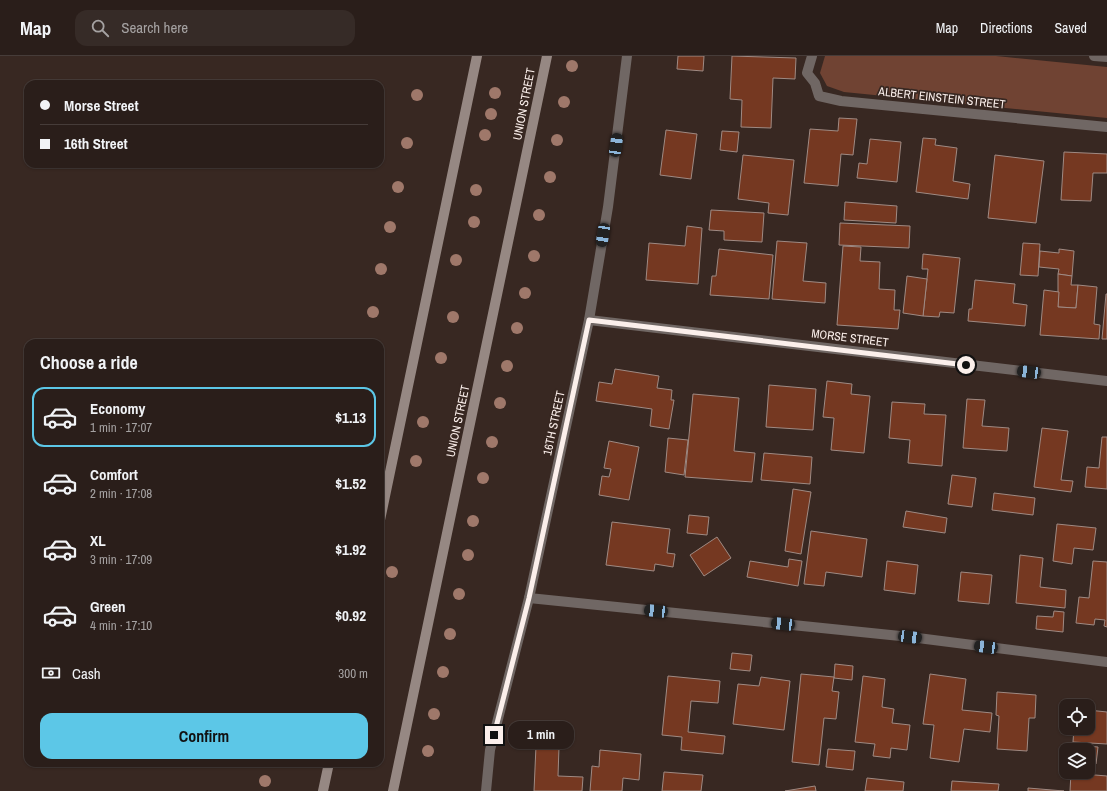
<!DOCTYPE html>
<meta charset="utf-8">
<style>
body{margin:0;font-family:"Archivo Narrow",sans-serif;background:#362b27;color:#f1f3f6;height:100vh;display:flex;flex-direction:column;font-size:15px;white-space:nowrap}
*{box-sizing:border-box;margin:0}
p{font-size:13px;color:#a5a2a2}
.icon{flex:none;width:22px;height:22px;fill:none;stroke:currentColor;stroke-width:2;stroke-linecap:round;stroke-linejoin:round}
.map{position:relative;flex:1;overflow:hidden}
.side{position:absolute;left:24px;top:283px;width:360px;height:428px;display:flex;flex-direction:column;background:#2a1e1a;border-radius:12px;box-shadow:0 1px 3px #0004,0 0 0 1px #463c39}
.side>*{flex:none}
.guide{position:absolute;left:24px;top:24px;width:360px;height:88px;border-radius:12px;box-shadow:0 1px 3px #0004,0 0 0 1px #463c39;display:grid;align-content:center;height:88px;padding:0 16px;background:#2a1e1a}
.buttons{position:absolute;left:1059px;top:643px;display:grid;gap:8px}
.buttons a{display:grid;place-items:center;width:36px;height:36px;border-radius:8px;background:#2a1e1a;box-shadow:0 1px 3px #0004,0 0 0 1px #463c39;font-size:20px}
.end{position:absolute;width:18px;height:18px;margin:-9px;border:5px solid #fbefeb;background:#111;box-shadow:0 0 0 2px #111}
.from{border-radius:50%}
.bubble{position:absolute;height:28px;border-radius:12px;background:#2a1e1a;box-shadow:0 1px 3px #0004,0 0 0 1px #463c39;font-size:13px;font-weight:800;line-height:28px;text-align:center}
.car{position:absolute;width:12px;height:24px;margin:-12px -6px;border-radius:5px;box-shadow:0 0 3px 1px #0007;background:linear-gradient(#222 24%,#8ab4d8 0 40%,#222 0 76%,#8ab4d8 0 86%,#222 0)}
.guide b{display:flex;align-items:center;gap:14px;height:38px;font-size:15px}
.guide b+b{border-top:1px solid #463c39}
.guide i{width:10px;height:10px;background:#f1f3f6}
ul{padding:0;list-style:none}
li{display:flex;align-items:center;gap:12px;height:60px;margin:0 8px 6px;padding:0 8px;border:2px solid transparent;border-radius:12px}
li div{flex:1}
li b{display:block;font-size:15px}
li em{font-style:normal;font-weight:800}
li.on{border-color:#5cc7e7}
li>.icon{width:36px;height:36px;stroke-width:1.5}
h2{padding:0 16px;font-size:18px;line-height:48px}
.pay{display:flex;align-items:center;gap:10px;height:44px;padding:0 16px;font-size:15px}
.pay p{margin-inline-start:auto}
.action{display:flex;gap:8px;margin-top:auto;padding:8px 16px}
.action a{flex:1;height:46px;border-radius:12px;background:#5cc7e7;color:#111;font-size:16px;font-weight:800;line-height:46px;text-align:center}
header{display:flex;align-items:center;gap:24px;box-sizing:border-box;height:56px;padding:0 20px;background:#2a1e1a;border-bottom:1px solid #463c39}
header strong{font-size:19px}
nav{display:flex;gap:22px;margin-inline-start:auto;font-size:14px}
.search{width:280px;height:36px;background:#362b27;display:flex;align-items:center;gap:10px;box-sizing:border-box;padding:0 14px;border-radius:12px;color:#a5a2a2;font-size:15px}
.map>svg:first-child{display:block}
</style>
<header>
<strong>Map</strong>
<div class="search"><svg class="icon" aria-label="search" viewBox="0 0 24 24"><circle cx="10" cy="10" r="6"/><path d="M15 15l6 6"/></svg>Search here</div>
<nav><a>Map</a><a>Directions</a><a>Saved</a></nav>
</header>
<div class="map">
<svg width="1107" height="735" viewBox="0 0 1107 735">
<rect width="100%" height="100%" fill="#382822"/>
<!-- green -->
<polygon fill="#704333" points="825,0 996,0 1107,11 1107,62 844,36 827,30 820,17"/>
<!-- building -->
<g fill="#753821" stroke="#9f8a83">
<polygon points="678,0 704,0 703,15 677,13"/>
<polygon points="732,0 796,2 795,23 773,22 771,72 741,71 742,44 730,43"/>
<polygon points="839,62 857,63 853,99 841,98 838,130 804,127 810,73 838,75"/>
<polygon points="666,74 697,78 691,123 660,119"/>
<polygon points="722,75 739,76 737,96 720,94"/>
<polygon points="923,82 936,83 935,89 957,92 953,125 970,128 968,143 916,136"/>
<polygon points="870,83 901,86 897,126 857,122 859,107 867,108"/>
<polygon points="1064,96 1107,98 1107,117 1093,117 1091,145 1061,144"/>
<polygon points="743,99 794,104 788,159 768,157 769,147 738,143"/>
<polygon points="995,99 1044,105 1036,167 988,162"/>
<polygon points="845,146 897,150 896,167 844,164"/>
<polygon points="711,154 764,157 762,186 724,184 724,175 709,174"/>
<polygon points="840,167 910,170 909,192 839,189"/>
<polygon points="687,170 702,172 698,228 646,224 649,187 685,190"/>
<polygon points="777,185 807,187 803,225 826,227 825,247 772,243"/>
<polygon points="1023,187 1040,188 1038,220 1020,219"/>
<polygon points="843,190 861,191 860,205 880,206 879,233 895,234 894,254 900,254 898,273 837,269"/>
<polygon points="719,193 773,199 769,243 710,239 712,220 716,220"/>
<polygon points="1059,193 1074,195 1072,220 1058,218 1059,213 1039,211 1040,195 1059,197"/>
<polygon points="923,198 960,202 954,257 940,256 939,261 923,260 928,213 922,213"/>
<polygon points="1058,218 1072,220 1071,229 1078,229 1076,252 1058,251"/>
<polygon points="907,220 927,223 923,260 903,257"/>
<polygon points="975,224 1015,228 1013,247 1027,249 1025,270 968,265 969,253 972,253"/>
<polygon points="1078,229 1097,231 1094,268 1100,269 1099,283 1040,279 1044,234 1059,236 1058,251 1076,252"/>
<polygon points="1106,238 1107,238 1107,283 1102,283"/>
<polygon points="615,313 659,320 657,332 672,334 671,344 674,344 669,373 650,370 652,353 596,345 599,326 612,328"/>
<polygon points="827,325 852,328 851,338 870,340 864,397 831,394 834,362 823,361"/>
<polygon points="769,329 816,333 813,374 766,371"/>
<polygon points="693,338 739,342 734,395 755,397 752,426 685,421"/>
<polygon points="967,343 985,344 982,370 1009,372 1007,395 963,392"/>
<polygon points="892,346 925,348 924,358 946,359 942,410 908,407 910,384 889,382"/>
<polygon points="1042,372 1068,375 1061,424 1073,425 1071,436 1034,431"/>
<polygon points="1102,381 1107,381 1107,433 1085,431 1087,411 1099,412"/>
<polygon points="668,382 688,384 684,419 665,416"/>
<polygon points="609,385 639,391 629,444 599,439 602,420 609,421 611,413 604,412"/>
<polygon points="764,397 812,401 810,428 761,424"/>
<polygon points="952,419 976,422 972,451 948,448"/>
<polygon points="793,433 811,436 801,498 785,495"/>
<polygon points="994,437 1035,442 1033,459 992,454"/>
<polygon points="906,455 947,462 945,477 903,471"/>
<polygon points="689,459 709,461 707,479 687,477"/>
<polygon points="612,466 670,473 667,497 675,498 673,511 655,508 654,515 606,509"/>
<polygon points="1057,468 1096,472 1093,494 1074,492 1072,508 1053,505"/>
<polygon points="811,475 867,483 862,521 826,516 824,530 804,528"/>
<polygon points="717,481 731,502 704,520 690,499"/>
<polygon points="1020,499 1043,502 1040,531 1066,534 1065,552 1016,547"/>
<polygon points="789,503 802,505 798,530 747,521 750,505 788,511"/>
<polygon points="887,505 918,509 915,538 884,534"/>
<polygon points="1093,505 1107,506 1107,571 1104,570 1105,564 1095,563 1094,569 1076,567 1079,541 1089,542"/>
<polygon points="961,516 992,519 989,548 958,545"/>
<polygon points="1054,555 1064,556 1063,576 1036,573 1037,560 1053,561"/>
<polygon points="732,597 752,599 750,615 730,613"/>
<polygon points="835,608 853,610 852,624 834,622"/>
<polygon points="801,618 834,621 832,635 839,636 836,663 824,662 819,709 792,706"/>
<polygon points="930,618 966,623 962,654 992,657 990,676 964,673 959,706 930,702 934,669 923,668"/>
<polygon points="668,620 720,625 718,647 691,645 688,676 725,680 723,698 681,694 682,681 662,679"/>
<polygon points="863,620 885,623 882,651 894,653 892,667 910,669 907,694 891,692 890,702 873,700 875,688 855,686"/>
<polygon points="761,621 790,625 784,674 733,668 738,628 759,630"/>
<polygon points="997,636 1036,639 1035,662 1029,662 1027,695 997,693 999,660 996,659"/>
<polygon points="1088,654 1107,656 1107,688 1073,686 1074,672 1088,672"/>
<polygon points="536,690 559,691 558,720 583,721 582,735 534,735"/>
<polygon points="1086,690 1098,691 1096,708 1088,707 1088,694 1085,694"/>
<polygon points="828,693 855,695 853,714 826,711"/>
<polygon points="600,694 641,698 639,724 623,722 622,735 590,735 592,710 599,711"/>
<polygon points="664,716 703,719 701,735 662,735"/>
<polygon points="1071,717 1107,720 1107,735 1070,735"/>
<polygon points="867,722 904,726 903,735 865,735"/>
<polygon points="952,725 999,728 998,735 951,735"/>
<polygon points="815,730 816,735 785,735"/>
<polygon points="1028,732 1064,735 1028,735"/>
</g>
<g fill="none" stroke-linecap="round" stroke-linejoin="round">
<!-- minor -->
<g stroke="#706764" stroke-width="10">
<polyline points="812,0 807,17 815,27 819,40 841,45 1107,71"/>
<polyline points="1094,0 1107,1"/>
<polyline points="589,264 1107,325"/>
<polyline points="529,542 910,581 1107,606"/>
<polyline points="486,735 490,694 529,542 589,264 608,151 627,0"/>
</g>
<!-- secondary -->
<g stroke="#968883" stroke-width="10">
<polyline points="380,464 477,0"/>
<polyline points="323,735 329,707"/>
<polyline points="393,735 547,0"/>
</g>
</g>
<!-- trees -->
<g fill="#9f786a">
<circle cx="572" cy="10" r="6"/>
<circle cx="495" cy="37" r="6"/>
<circle cx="417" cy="39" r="6"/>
<circle cx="564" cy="46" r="6"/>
<circle cx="491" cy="58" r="6"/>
<circle cx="485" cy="79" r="6"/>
<circle cx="557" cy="84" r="6"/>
<circle cx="407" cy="87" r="6"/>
<circle cx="550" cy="121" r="6"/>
<circle cx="398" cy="131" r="6"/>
<circle cx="476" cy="134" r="6"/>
<circle cx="539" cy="159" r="6"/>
<circle cx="474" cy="166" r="6"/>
<circle cx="390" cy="171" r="6"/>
<circle cx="534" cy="200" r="6"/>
<circle cx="456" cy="204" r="6"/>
<circle cx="381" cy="213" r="6"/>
<circle cx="525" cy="237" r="6"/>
<circle cx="373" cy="256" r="6"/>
<circle cx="453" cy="261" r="6"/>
<circle cx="517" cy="272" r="6"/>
<circle cx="441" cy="302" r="6"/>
<circle cx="507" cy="310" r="6"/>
<circle cx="500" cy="347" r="6"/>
<circle cx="423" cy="366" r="6"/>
<circle cx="492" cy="386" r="6"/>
<circle cx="416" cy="405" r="6"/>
<circle cx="483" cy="422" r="6"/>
<circle cx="473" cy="465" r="6"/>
<circle cx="468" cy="499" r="6"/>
<circle cx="392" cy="516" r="6"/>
<circle cx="459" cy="538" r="6"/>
<circle cx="450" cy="578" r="6"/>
<circle cx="443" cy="616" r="6"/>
<circle cx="434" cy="658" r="6"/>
<circle cx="428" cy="695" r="6"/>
<circle cx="265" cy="725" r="6"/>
</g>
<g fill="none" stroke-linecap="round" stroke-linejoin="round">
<!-- route -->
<polyline stroke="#fbefeb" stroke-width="5" points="494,679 529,542 589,264 966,309"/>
</g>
<g text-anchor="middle" stroke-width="3.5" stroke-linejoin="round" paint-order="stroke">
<!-- street labels -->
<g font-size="12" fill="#fbefeb" stroke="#382822">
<text transform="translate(942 42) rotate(6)" y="4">ALBERT EINSTEIN STREET</text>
<text transform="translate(524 48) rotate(-79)" y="4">UNION STREET</text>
<text transform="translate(850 282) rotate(7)" y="4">MORSE STREET</text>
<text transform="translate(458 365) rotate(-78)" y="4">UNION STREET</text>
<text transform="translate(554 367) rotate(-78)" y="4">16TH STREET</text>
</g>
</g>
</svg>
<div class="buttons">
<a><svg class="icon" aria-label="locate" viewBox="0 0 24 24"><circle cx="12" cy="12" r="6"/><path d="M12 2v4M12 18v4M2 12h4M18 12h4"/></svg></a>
<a><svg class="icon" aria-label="layers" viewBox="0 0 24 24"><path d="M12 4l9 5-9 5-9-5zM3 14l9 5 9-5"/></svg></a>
</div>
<i class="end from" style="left:966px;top:309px"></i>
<i class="end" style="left:494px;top:679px"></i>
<div class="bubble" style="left:508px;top:665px;width:66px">1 min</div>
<i class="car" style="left:616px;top:89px;rotate:8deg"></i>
<i class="car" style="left:603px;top:179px;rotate:189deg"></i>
<i class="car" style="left:1029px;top:316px;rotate:277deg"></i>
<i class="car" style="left:656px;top:555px;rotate:276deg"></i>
<i class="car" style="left:783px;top:568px;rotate:276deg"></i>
<i class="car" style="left:910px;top:581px;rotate:97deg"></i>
<i class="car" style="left:986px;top:591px;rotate:277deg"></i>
<div class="guide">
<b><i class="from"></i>Morse Street</b>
<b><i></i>16th Street</b>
</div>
<section class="side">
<h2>Choose a ride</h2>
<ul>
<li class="on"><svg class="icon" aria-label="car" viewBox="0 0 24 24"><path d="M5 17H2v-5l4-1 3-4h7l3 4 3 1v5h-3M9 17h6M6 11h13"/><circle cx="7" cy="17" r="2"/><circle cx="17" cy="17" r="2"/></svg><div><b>Economy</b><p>1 min · 17:07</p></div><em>$1.13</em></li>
<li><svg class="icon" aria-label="car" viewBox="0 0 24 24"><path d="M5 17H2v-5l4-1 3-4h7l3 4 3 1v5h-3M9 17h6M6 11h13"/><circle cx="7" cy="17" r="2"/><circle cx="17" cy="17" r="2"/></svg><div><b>Comfort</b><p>2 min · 17:08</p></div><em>$1.52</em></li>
<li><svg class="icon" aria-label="car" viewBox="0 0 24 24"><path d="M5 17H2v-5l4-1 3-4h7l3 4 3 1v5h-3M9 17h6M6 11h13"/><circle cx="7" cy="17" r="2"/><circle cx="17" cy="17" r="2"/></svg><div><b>XL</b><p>3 min · 17:09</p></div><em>$1.92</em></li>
<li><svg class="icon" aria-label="car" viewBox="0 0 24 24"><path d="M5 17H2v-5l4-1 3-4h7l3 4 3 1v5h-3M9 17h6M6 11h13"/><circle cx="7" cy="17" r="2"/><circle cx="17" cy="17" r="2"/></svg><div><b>Green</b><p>4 min · 17:10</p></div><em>$0.92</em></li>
</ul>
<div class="pay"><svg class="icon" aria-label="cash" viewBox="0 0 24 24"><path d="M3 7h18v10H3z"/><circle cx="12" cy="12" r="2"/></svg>Cash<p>300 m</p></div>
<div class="action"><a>Confirm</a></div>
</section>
</div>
